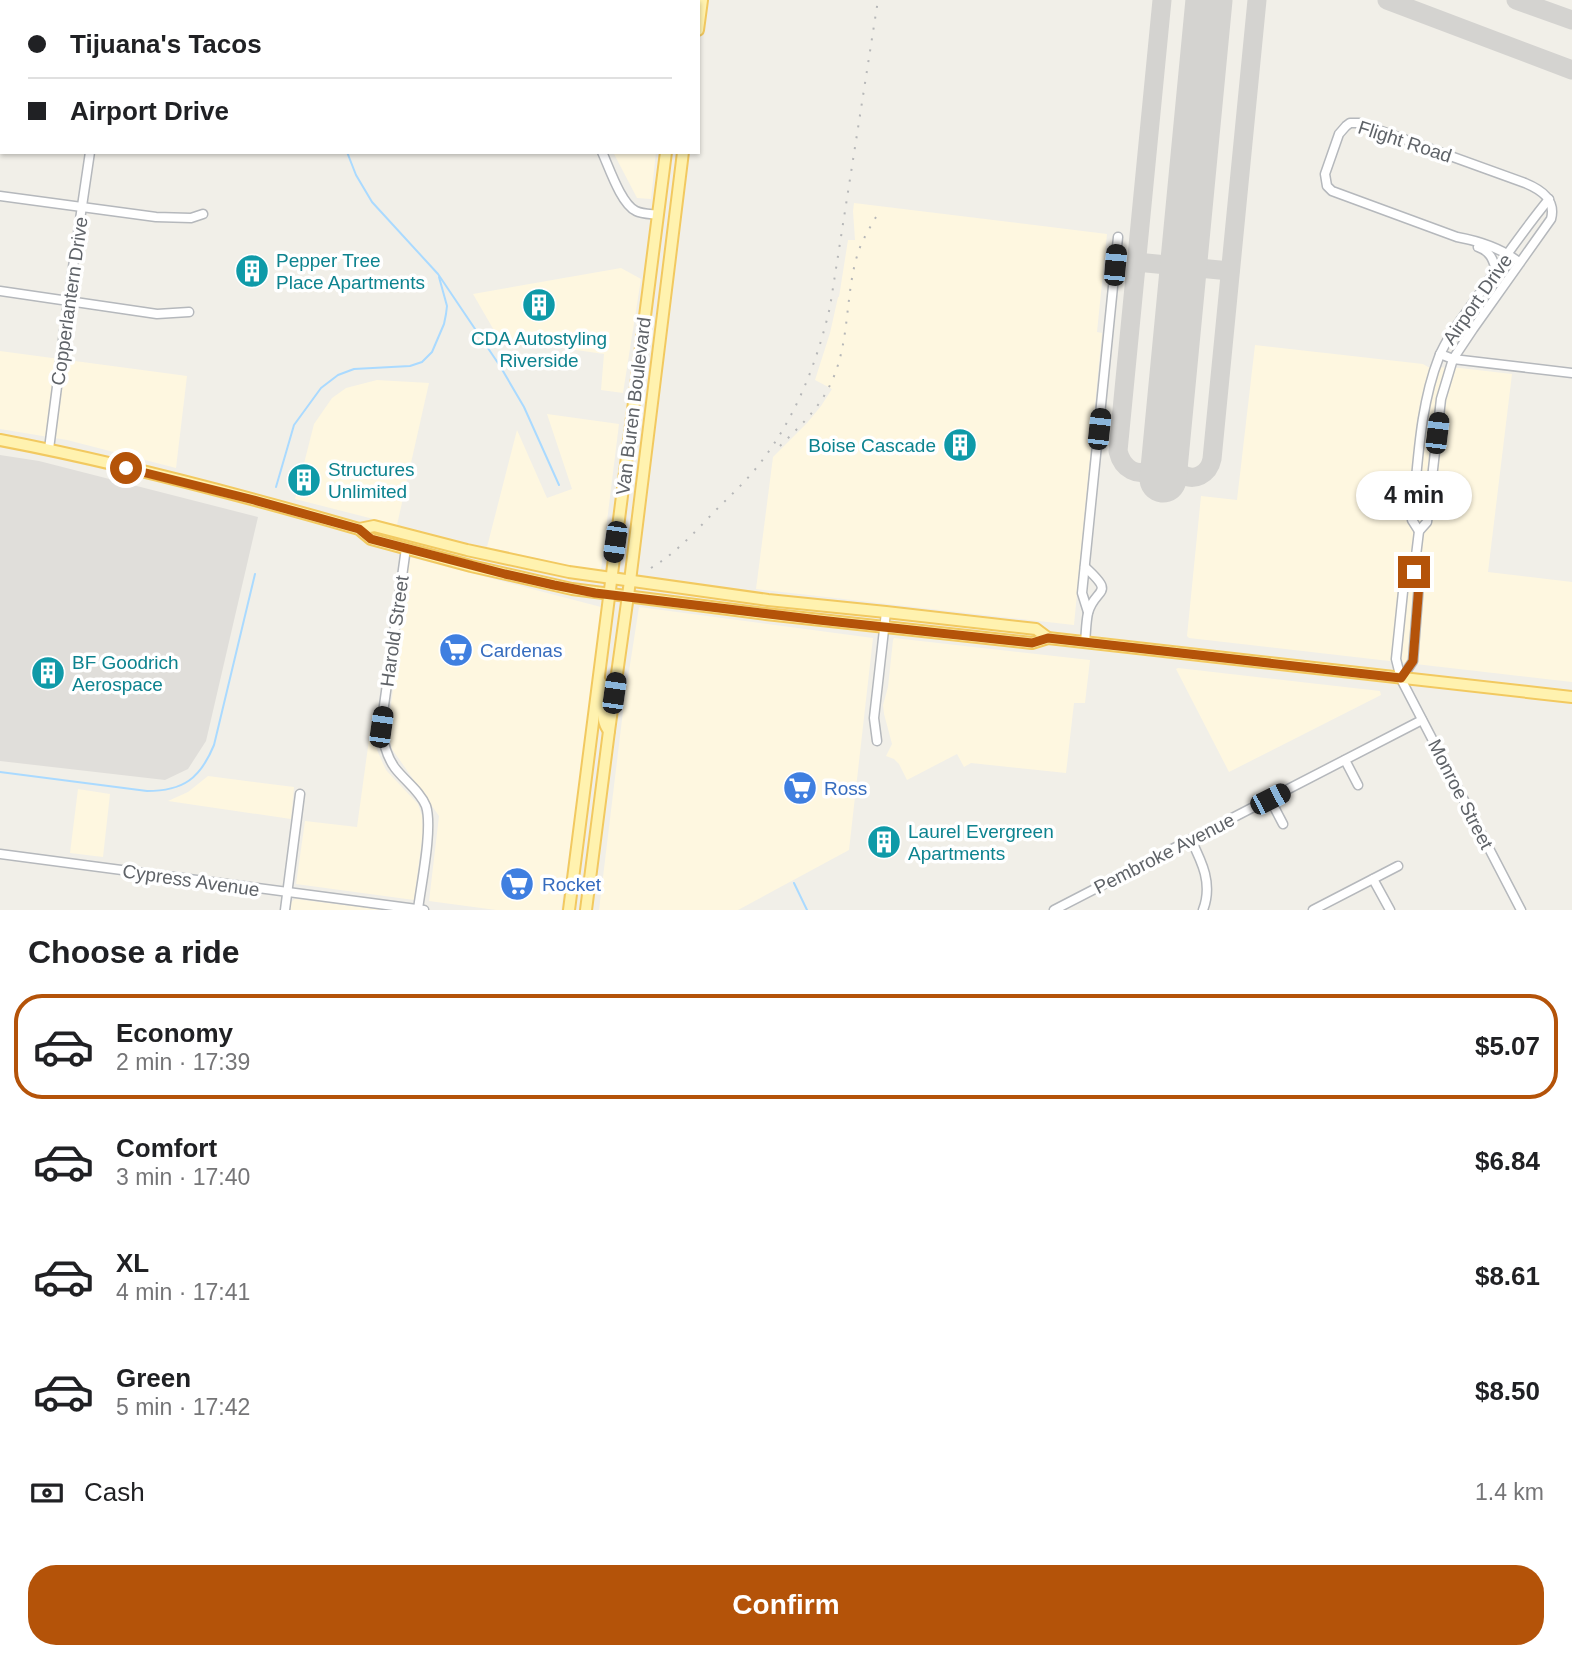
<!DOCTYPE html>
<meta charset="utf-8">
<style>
body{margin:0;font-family:Arial,sans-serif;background:#f6f6f6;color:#202124;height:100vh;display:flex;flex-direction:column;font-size:26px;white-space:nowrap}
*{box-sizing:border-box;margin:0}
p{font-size:23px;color:#757577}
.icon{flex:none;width:38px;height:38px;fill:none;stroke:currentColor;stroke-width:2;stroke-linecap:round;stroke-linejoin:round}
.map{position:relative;height:910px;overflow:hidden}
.drawer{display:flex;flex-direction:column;background:#fff;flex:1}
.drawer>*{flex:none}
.top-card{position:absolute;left:0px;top:0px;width:700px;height:154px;box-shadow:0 2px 5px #0004;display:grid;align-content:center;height:154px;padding:0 28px;background:#fff}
.end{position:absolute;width:32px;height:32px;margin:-16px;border:9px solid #b45309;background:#fff;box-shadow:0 0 0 4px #fff}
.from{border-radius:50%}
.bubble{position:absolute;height:49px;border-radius:24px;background:#fff;box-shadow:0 2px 5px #0004;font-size:23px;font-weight:800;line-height:49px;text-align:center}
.car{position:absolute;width:21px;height:42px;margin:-21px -10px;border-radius:9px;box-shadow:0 0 5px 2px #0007;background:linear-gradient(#222 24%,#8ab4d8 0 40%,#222 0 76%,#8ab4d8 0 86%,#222 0)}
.top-card b{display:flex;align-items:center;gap:24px;height:66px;font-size:26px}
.top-card b+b{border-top:2px solid #e0e0e0}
.top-card i{width:18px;height:18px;background:#202124}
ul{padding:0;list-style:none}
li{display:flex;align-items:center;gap:21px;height:105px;margin:0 14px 10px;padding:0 14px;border:4px solid transparent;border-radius:28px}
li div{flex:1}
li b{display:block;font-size:26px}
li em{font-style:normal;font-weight:800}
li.selected{border-color:#b45309}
li>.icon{width:63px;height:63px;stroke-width:1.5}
h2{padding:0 28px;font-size:32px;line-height:84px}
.pay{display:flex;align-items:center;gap:18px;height:77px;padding:0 28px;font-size:26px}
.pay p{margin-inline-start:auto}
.button{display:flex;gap:14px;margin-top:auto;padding:14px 28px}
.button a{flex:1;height:80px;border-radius:28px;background:#b45309;color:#fff;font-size:28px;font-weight:800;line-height:80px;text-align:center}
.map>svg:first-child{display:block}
</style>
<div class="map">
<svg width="1572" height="910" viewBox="0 0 1572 910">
<rect width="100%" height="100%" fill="#f1efe8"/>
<!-- commercial -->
<g fill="#fef7e0">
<polygon points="613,152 656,152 651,199 637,198"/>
<polygon points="854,203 1107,234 1097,332 1102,333 1074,625 756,589 773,457 807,423 821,406 832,389 815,380 830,333 838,297 839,297 848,240 855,240 853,211"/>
<polygon points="621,268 641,279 623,393 601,390 604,354 499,339 473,294"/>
<polygon points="1255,345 1423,364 1428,367 1460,368 1512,374 1488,572 1572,582 1572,682 1189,638 1187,636 1201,496 1237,500"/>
<polygon points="0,351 187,376 176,468 67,440 0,429"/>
<polygon points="377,380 429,383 397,525 295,499 314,424 332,398 346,388"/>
<polygon points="547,414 619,424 601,570 589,570 487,547 517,430 547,498 572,489"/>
<polygon points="409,557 601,607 582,765 561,910 496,910 429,901 439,816 392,749 388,730"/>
<polygon points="639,607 873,638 849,850 738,910 599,910 624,703"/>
<polygon points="894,638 1090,660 1085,703 1074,703 1066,773 971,763 964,767 957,754 907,780 899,764 894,759 886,756 892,744 884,714 883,705 888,687 893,640"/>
<polygon points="1178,668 1380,691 1381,695 1229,772 1176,669"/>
<polygon points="371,725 377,750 386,770 418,804 422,816 423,833 414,900 296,884 305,821 357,827"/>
<polygon points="208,776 294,787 291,819 168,801 188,792"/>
<polygon points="78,789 110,794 103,857 70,853"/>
<polygon points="295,899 384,910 290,910 291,902"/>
</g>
<!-- industrial -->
<g fill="#e0deda">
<polygon points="244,0 670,0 670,2 246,2"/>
<polygon points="0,455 39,461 258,517 206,741 188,769 165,780 0,761"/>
</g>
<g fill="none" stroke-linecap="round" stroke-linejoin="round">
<!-- stream -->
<g stroke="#aadaff" stroke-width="2">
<polyline points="219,0 221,2"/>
<polyline points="347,152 356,175 372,202 438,274 500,366 524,407 559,485"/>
<polyline points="276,487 294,425 321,388 338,375 354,369 410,366 422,362 432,352 444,324 446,314 447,306 439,277"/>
<path d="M0,772L147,791C183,791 200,779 214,745L255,574"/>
<polyline points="794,883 807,910"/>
</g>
<!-- taxiway -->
<g stroke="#d4d3d0" stroke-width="19">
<path d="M1162,0L1118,451C1122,468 1138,480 1154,467C1158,463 1162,458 1165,453C1170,459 1174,468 1180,473C1194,483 1209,474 1212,459L1257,0"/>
<polyline points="1387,0 1572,70"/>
<polyline points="1516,0 1572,20"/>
<polyline points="1136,262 1230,271"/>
</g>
<!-- runway -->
<polyline stroke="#d4d3d0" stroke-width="47" points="1163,479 1209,0"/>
<!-- minor casing -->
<g stroke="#b5b8bc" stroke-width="11">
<g id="minor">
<polyline points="132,0 133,2"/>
<polyline points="491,0 493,2"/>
<polyline points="28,2 28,0"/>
<polyline points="0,101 2,101"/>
<path d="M602,152C609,167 621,204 636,211C642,214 651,214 658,215"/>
<polyline points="0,196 156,217 191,218 203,214"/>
<path d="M1478,247C1490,251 1493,259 1496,270"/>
<polyline points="0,291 157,314 189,312"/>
<polyline points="1440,354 1453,359 1572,373"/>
<polyline points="49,449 68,301 90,152"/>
<path d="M1419,531L1412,520C1418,466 1419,408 1439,357C1447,337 1461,320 1473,303C1497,268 1522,232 1549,199"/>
<path d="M406,548L381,727C383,742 386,756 395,768C405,781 420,791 426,806C433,828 421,885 418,909"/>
<polyline points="1414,572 1404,582 1396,659 1401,679 1521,910"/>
<polyline points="1088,612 1082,593 1118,237"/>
<path d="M1085,642C1086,633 1086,622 1088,613C1095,587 1117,596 1085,567"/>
<path d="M1401,679L1413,661L1419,584L1414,572L1419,531L1427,522L1441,399L1453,359L1473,329L1551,219C1556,200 1542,190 1525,183L1359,123H1350L1346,126L1339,134L1325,174L1327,186L1332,191L1457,237C1479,241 1503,249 1520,263"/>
<polyline points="877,741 874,718 886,612"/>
<polyline points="1345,760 1358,785"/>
<polyline points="1270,799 1283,824"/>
<path d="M1191,840C1202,862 1213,884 1203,910"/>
<polyline points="0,854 424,910"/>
<polyline points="1373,879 1390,910"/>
<polyline points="285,910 300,794"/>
<polyline points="1054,910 1422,720"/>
<polyline points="1313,910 1398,866"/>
</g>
</g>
<!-- major casing -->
<g stroke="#f2c960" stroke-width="14">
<g id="major">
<polyline points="684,2 684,0"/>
<polyline points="698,30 702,0"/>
<path d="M0,440C121,463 241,495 359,529L371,539L471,566L572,589L766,614L1032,643L1048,638L1572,697"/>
<polyline points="359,529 374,526 467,550 569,572 768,600 886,612 1036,629 1048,638"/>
<path d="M600,681C602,686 605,692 605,697C605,711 600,719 609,731"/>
<polyline points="569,910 666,152"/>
<polyline points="586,910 609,731 630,581 683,152"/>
</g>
</g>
<!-- minor -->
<use href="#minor" stroke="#fff" stroke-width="8"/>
<!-- major -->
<use href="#major" stroke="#fff2af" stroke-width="10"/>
<!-- rail -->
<g stroke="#b6b7b8" stroke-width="2" stroke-dasharray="2 9" stroke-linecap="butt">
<path d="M780,446C800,426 819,409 831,383C850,343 845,297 857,256C861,242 869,229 876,217"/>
<path d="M651,568C676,553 695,532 715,511C728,498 741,486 753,472C793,424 816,367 830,307L878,0"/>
</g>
</g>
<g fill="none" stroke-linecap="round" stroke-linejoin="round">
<!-- route -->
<polyline stroke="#b45309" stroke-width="9" points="126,468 254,500 359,529 371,539 505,574 554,585 595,593 819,620 1032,643 1048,638 1401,678 1413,661 1419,584 1414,572"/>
</g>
<!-- icons -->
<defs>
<g id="building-disc" transform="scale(1.75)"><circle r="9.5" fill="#0f9aa8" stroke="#fff"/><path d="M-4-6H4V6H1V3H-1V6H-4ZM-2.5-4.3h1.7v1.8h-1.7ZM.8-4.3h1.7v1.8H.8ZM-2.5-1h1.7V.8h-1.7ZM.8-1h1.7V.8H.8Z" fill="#fff"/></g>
<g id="supermarket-disc" transform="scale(1.75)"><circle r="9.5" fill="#3f7fe0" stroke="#fff"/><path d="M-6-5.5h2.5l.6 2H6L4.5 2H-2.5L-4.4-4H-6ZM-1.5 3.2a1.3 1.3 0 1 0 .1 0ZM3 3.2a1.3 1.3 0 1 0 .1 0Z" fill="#fff"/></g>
</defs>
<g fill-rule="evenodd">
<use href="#building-disc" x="252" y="271"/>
<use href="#building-disc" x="539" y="305"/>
<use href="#building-disc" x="960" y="445"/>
<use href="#building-disc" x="304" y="480"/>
<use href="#supermarket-disc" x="456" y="650"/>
<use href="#building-disc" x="48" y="673"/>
<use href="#supermarket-disc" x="800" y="788"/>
<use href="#building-disc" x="884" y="842"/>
<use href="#supermarket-disc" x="517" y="884"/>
</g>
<g text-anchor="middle" stroke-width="7" stroke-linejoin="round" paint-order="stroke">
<!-- street labels -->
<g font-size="19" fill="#5f6368" stroke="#fff">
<text transform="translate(1405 141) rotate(18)" y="7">Flight Road</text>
<text transform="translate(1477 299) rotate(-55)" y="7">Airport Drive</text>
<text transform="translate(69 301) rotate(-82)" y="7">Copperlantern Drive</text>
<text transform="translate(633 406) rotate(-83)" y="7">Van Buren Boulevard</text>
<text transform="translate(394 631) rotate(-82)" y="7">Harold Street</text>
<text transform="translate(1461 794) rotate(63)" y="7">Monroe Street</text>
<text transform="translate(1164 853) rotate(-27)" y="7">Pembroke Avenue</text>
<text transform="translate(191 880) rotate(8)" y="7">Cypress Avenue</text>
</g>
<!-- culture labels -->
<g font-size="19" fill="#0d838f" stroke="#fff" text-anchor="start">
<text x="276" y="267">Pepper Tree<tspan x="276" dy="22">Place Apartments</tspan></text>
<text x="539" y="345" text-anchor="middle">CDA Autostyling<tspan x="539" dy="22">Riverside</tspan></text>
<text x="936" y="452" text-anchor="end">Boise Cascade</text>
<text x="328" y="476">Structures<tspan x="328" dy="22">Unlimited</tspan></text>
<text x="72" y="669">BF Goodrich<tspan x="72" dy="22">Aerospace</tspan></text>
<text x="908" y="838">Laurel Evergreen<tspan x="908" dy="22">Apartments</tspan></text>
</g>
<!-- shop labels -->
<g font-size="19" fill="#366cbe" stroke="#fff" text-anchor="start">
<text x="480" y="657">Cardenas</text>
<text x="824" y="795">Ross</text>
<text x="542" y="891">Rocket</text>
</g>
</g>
</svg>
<i class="end from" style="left:126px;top:468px"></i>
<i class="end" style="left:1414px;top:572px"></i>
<div class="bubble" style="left:1356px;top:471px;width:116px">4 min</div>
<i class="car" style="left:1115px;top:265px;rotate:5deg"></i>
<i class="car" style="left:1099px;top:429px;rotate:6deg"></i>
<i class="car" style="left:1437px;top:433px;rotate:7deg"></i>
<i class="car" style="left:615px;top:542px;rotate:188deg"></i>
<i class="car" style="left:614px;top:693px;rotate:8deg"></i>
<i class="car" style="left:381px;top:727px;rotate:8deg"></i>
<i class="car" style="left:1270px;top:799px;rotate:63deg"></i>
<div class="top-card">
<b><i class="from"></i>Tijuana's Tacos</b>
<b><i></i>Airport Drive</b>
</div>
</div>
<section class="drawer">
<h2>Choose a ride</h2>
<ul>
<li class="selected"><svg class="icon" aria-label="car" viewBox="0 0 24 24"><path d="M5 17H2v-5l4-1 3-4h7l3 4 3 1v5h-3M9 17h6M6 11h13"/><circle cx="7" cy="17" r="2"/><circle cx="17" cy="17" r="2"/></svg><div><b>Economy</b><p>2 min · 17:39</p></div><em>$5.07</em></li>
<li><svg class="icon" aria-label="car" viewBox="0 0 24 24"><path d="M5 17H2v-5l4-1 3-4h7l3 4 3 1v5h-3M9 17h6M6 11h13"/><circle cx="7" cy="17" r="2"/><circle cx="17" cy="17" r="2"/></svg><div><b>Comfort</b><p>3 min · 17:40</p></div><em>$6.84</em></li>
<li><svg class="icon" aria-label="car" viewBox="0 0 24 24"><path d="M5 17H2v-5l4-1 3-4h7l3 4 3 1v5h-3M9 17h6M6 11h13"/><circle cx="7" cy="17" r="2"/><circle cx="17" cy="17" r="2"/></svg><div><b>XL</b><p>4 min · 17:41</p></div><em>$8.61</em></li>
<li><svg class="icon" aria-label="car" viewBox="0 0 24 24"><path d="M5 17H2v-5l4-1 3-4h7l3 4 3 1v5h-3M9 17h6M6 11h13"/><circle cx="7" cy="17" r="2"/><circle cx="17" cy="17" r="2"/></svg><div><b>Green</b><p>5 min · 17:42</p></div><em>$8.50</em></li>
</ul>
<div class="pay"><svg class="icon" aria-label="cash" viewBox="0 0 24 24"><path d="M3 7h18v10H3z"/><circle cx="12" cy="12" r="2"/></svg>Cash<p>1.4 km</p></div>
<div class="button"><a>Confirm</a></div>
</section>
